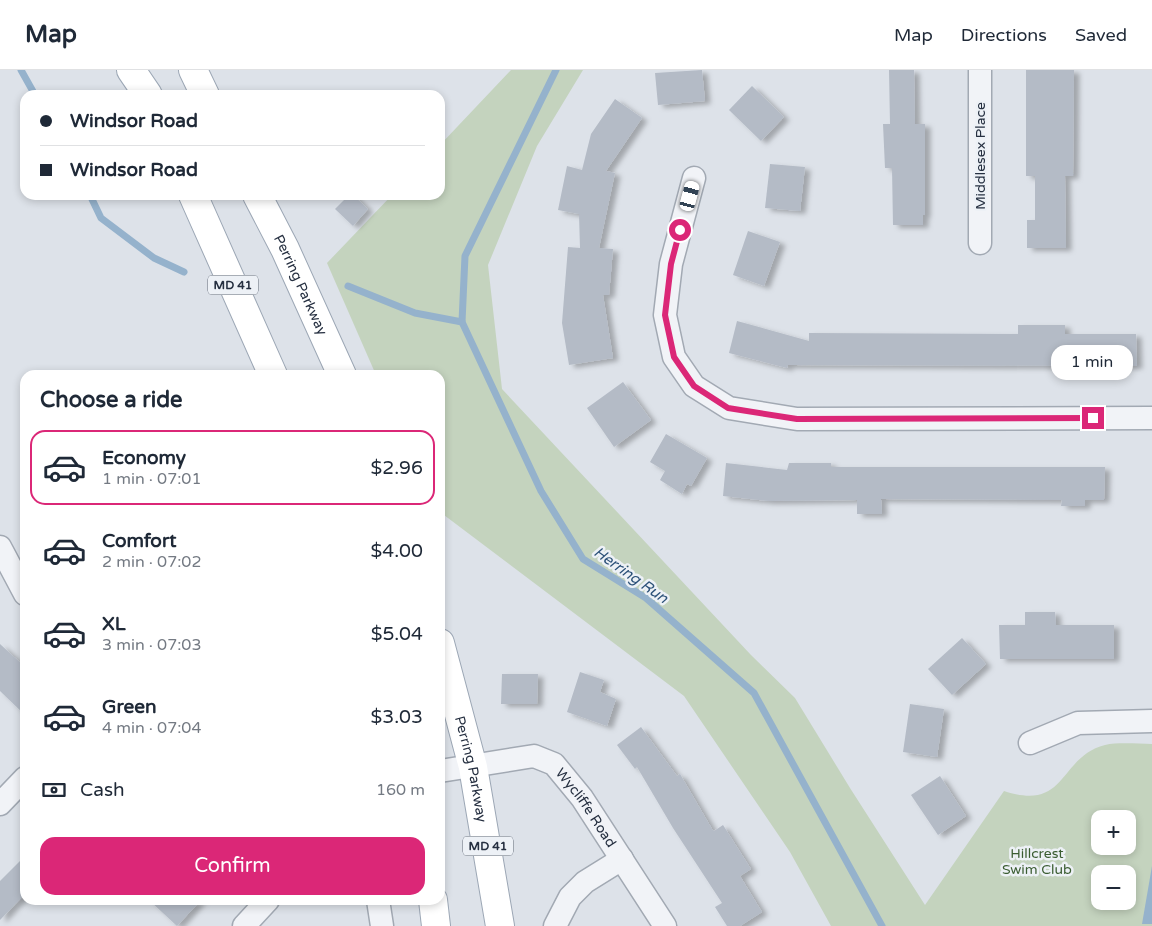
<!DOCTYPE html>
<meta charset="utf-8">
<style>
body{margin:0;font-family:"Varela Round",sans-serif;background:#f2f2f3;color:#1f2937;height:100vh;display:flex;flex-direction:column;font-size:19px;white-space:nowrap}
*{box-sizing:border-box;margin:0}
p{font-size:16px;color:#747a83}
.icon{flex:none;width:28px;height:28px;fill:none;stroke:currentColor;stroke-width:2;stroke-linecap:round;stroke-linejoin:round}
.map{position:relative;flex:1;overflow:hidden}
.sheet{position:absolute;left:20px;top:300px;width:425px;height:535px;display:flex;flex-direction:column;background:#fff;border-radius:15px;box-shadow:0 2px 8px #0003}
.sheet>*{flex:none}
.banner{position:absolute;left:20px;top:20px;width:425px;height:110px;border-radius:15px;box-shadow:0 2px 8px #0003;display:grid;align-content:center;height:110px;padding:0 20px;background:#fff}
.controls{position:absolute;left:1091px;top:740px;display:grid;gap:10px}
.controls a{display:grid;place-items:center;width:45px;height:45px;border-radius:10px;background:#fff;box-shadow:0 2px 8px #0003;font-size:25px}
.end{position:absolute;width:22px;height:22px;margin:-11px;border:6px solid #db2777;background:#fff;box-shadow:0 0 0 2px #fff}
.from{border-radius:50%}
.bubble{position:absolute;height:35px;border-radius:15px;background:#fff;box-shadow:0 2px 8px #0003;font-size:16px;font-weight:600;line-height:35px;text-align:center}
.car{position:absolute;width:15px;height:30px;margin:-15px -8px;border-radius:6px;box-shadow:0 0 4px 1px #0007;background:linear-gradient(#fff 24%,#345 0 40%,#fff 0 76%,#345 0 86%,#fff 0)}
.banner b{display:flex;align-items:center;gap:18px;height:48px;font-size:19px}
.banner b+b{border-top:1px solid #e0e1e3}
.banner i{width:12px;height:12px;background:#1f2937}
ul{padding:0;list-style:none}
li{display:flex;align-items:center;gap:15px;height:75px;margin:0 10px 8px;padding:0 10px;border:2px solid transparent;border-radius:15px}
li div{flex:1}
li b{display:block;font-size:19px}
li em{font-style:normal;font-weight:600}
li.on{border-color:#db2777}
li>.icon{width:45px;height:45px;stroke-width:1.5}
h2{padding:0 20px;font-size:22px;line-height:60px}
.pay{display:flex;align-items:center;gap:12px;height:55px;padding:0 20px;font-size:19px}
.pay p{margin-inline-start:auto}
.primary-button{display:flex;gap:10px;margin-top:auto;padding:10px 20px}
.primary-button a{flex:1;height:58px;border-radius:15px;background:#db2777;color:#fff;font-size:20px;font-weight:600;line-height:58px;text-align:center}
header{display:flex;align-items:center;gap:30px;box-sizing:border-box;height:70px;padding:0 25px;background:#fff;border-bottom:1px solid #e0e1e3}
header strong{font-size:24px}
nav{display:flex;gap:28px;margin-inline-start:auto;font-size:18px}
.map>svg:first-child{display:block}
</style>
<header>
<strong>Map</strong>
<nav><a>Map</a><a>Directions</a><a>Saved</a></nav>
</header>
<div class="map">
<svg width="1152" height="856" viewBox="0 0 1152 856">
<defs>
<filter id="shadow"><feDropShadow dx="5.5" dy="3" stdDeviation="2.5" flood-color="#0004"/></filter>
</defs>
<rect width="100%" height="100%" fill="#dde2e9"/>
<!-- green -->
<path fill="#c4d3be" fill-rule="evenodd" d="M511,0H583L537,76L488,195L502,319L751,585L795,628L850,718L925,835L1004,721C1068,742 1058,687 1105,675C1119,672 1138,674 1152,674V856H831L790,782L684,626L440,442V305H376L327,193L392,125H440V75ZM1100,749H1128V776H1100ZM1100,804H1128V831H1100Z"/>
<!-- water -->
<polygon fill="#95b2cc" points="1152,796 1152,854 1142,854"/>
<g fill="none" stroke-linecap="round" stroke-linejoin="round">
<!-- stream -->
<g stroke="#95b2cc" stroke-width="7">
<polyline points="21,0 35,25"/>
<polyline points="556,0 465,186 462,252 541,421 583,489 646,528 754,623 882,856"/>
<polyline points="90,125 101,148 154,188 184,202"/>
<polyline points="348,216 415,243 462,252"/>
</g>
</g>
<!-- building -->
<g fill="#b4bbc6" filter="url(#shadow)">
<polygon points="702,0 705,31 658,35 655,3"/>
<polygon points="889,0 914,0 915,54 925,54 925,145 923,145 923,155 893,155 892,98 885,98 883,54 890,54"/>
<polygon points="1026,0 1074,0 1073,106 1065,106 1066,178 1027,178 1027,150 1035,150 1035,106 1026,106"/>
<polygon points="752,16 784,47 761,71 729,40"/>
<polygon points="615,29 642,48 606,101 615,103 599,178 613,179 609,225 603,225 613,288 569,295 562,253 568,177 580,178 579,144 558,140 567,96 582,100 591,64"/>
<polygon points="770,94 805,97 800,141 765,138"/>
<polygon points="349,125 353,125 368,139 353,156 335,139"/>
<polygon points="748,161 780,172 764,216 733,205"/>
<polygon points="737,251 809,271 809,263 1018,264 1018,255 1065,255 1065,264 1136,264 1137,296 788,295 787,298 729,283"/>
<polygon points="623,312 651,350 614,377 587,338"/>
<polygon points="666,364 707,388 691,416 687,414 682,424 660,410 665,401 650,392"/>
<polygon points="726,393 787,400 789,393 831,393 831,397 1105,397 1104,430 1085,430 1085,436 1061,436 1062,430 881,429 882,444 857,444 857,430 769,431 723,426"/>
<polygon points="1025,542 1055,542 1056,555 1114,555 1114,589 1000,589 999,555 1025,555"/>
<polygon points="962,568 986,594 952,625 928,599"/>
<polygon points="0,574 25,597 25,645 0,621"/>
<polygon points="580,602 604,610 600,622 616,629 607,656 567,642"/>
<polygon points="502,604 538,604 537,634 501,634"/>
<polygon points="910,634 944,639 937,687 903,682"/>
<polygon points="641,657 677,706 680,704 712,759 714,761 723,755 751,799 740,806 762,842 740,856 727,856 715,837 722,833 673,758 637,697 635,699 617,675"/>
<polygon points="940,706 966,746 938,765 911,725"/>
<polygon points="25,786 25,824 0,850 0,811"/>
<polygon points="149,830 201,830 177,856"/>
</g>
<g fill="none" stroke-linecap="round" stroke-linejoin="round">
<!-- street casing -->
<g stroke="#a2a9b3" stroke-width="25">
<g id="street">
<polyline points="694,108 671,194 665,245 674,287 694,316 729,338 797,349 1152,348"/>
<polyline points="980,173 980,0"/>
<polyline points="0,477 25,524"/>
<polyline points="1030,673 1078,653 1152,651"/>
<path id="s1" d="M440,701L534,686L554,694L582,728L665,856"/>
<polyline points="0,734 25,708"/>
<polyline points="378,830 382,856"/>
<polyline points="244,856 268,830"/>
<polyline points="555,856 570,827 585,812 622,789"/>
</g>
</g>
<!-- primary casing -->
<g stroke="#9ca7b5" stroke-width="30">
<g id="primary">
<polyline points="131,0 148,25"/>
<polyline points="193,0 205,25"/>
<polyline points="193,125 273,305"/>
<path id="s2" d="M257,125L285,179L342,305"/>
<path id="s3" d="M440,573L473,697L500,856"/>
<polyline points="433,830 436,856"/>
</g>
</g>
<!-- street -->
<use href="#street" stroke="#f1f3f7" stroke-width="22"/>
<!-- primary -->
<use href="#primary" stroke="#fff" stroke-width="28"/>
</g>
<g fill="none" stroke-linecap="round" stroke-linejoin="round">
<!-- route -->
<polyline stroke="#db2777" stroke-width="6" points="680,160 671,194 665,245 674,287 694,316 728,338 797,349 1093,348"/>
</g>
<g text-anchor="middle" stroke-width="5" stroke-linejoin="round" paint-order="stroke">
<!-- shield labels -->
<g fill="#edf1f6" stroke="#626a77" stroke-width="1">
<rect x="208" y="205.5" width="50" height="19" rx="4"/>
<rect x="463" y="766.5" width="50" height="19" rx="4"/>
</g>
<g font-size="12" font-weight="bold" fill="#263041">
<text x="233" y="219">MD 41</text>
<text x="488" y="780">MD 41</text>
</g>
<!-- street labels -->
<g font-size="14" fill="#263041" stroke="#edf1f6">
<text transform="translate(980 86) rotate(-90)" y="5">Middlesex Place</text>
<text dy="5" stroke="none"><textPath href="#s2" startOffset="100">Perring Parkway</textPath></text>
<text dy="5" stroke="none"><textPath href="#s3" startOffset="130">Perring Parkway</textPath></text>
<text dy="5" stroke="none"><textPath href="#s1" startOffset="171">Wycliffe Road</textPath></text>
</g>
<!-- park labels -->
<g font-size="14" fill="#3b5d32" stroke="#edf1f6">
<text x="1037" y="788">Hillcrest<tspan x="1037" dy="16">Swim Club</tspan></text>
</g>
<!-- water labels -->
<g font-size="15" font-style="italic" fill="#2c5178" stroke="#edf1f6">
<text transform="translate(631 505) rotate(35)" y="5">Herring Run</text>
</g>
</g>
</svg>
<div class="controls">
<a>+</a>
<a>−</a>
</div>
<i class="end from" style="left:680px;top:160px"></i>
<i class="end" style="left:1093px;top:348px"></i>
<div class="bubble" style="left:1051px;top:275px;width:82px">1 min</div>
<i class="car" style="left:690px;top:126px;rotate:15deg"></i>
<div class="banner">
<b><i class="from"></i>Windsor Road</b>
<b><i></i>Windsor Road</b>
</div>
<section class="sheet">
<h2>Choose a ride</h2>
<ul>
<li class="on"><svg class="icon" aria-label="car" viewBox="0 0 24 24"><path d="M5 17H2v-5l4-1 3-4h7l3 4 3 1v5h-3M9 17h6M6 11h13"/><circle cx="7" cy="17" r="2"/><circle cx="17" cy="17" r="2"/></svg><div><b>Economy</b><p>1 min · 07:01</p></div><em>$2.96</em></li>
<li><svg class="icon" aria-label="car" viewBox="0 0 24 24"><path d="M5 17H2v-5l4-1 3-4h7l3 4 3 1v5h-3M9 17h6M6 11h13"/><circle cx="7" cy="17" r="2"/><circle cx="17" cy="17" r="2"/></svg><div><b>Comfort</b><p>2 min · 07:02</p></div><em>$4.00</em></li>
<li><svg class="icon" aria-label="car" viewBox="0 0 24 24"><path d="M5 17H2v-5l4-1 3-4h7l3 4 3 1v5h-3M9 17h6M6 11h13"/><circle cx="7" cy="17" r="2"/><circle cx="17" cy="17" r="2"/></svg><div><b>XL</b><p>3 min · 07:03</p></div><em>$5.04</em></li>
<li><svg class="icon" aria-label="car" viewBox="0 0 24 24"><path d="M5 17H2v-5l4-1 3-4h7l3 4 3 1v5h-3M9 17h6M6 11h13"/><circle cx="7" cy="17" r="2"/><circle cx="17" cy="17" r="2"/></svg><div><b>Green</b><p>4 min · 07:04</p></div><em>$3.03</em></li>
</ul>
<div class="pay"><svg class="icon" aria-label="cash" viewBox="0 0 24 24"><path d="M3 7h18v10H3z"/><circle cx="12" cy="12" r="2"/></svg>Cash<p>160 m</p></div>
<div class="primary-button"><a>Confirm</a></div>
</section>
</div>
